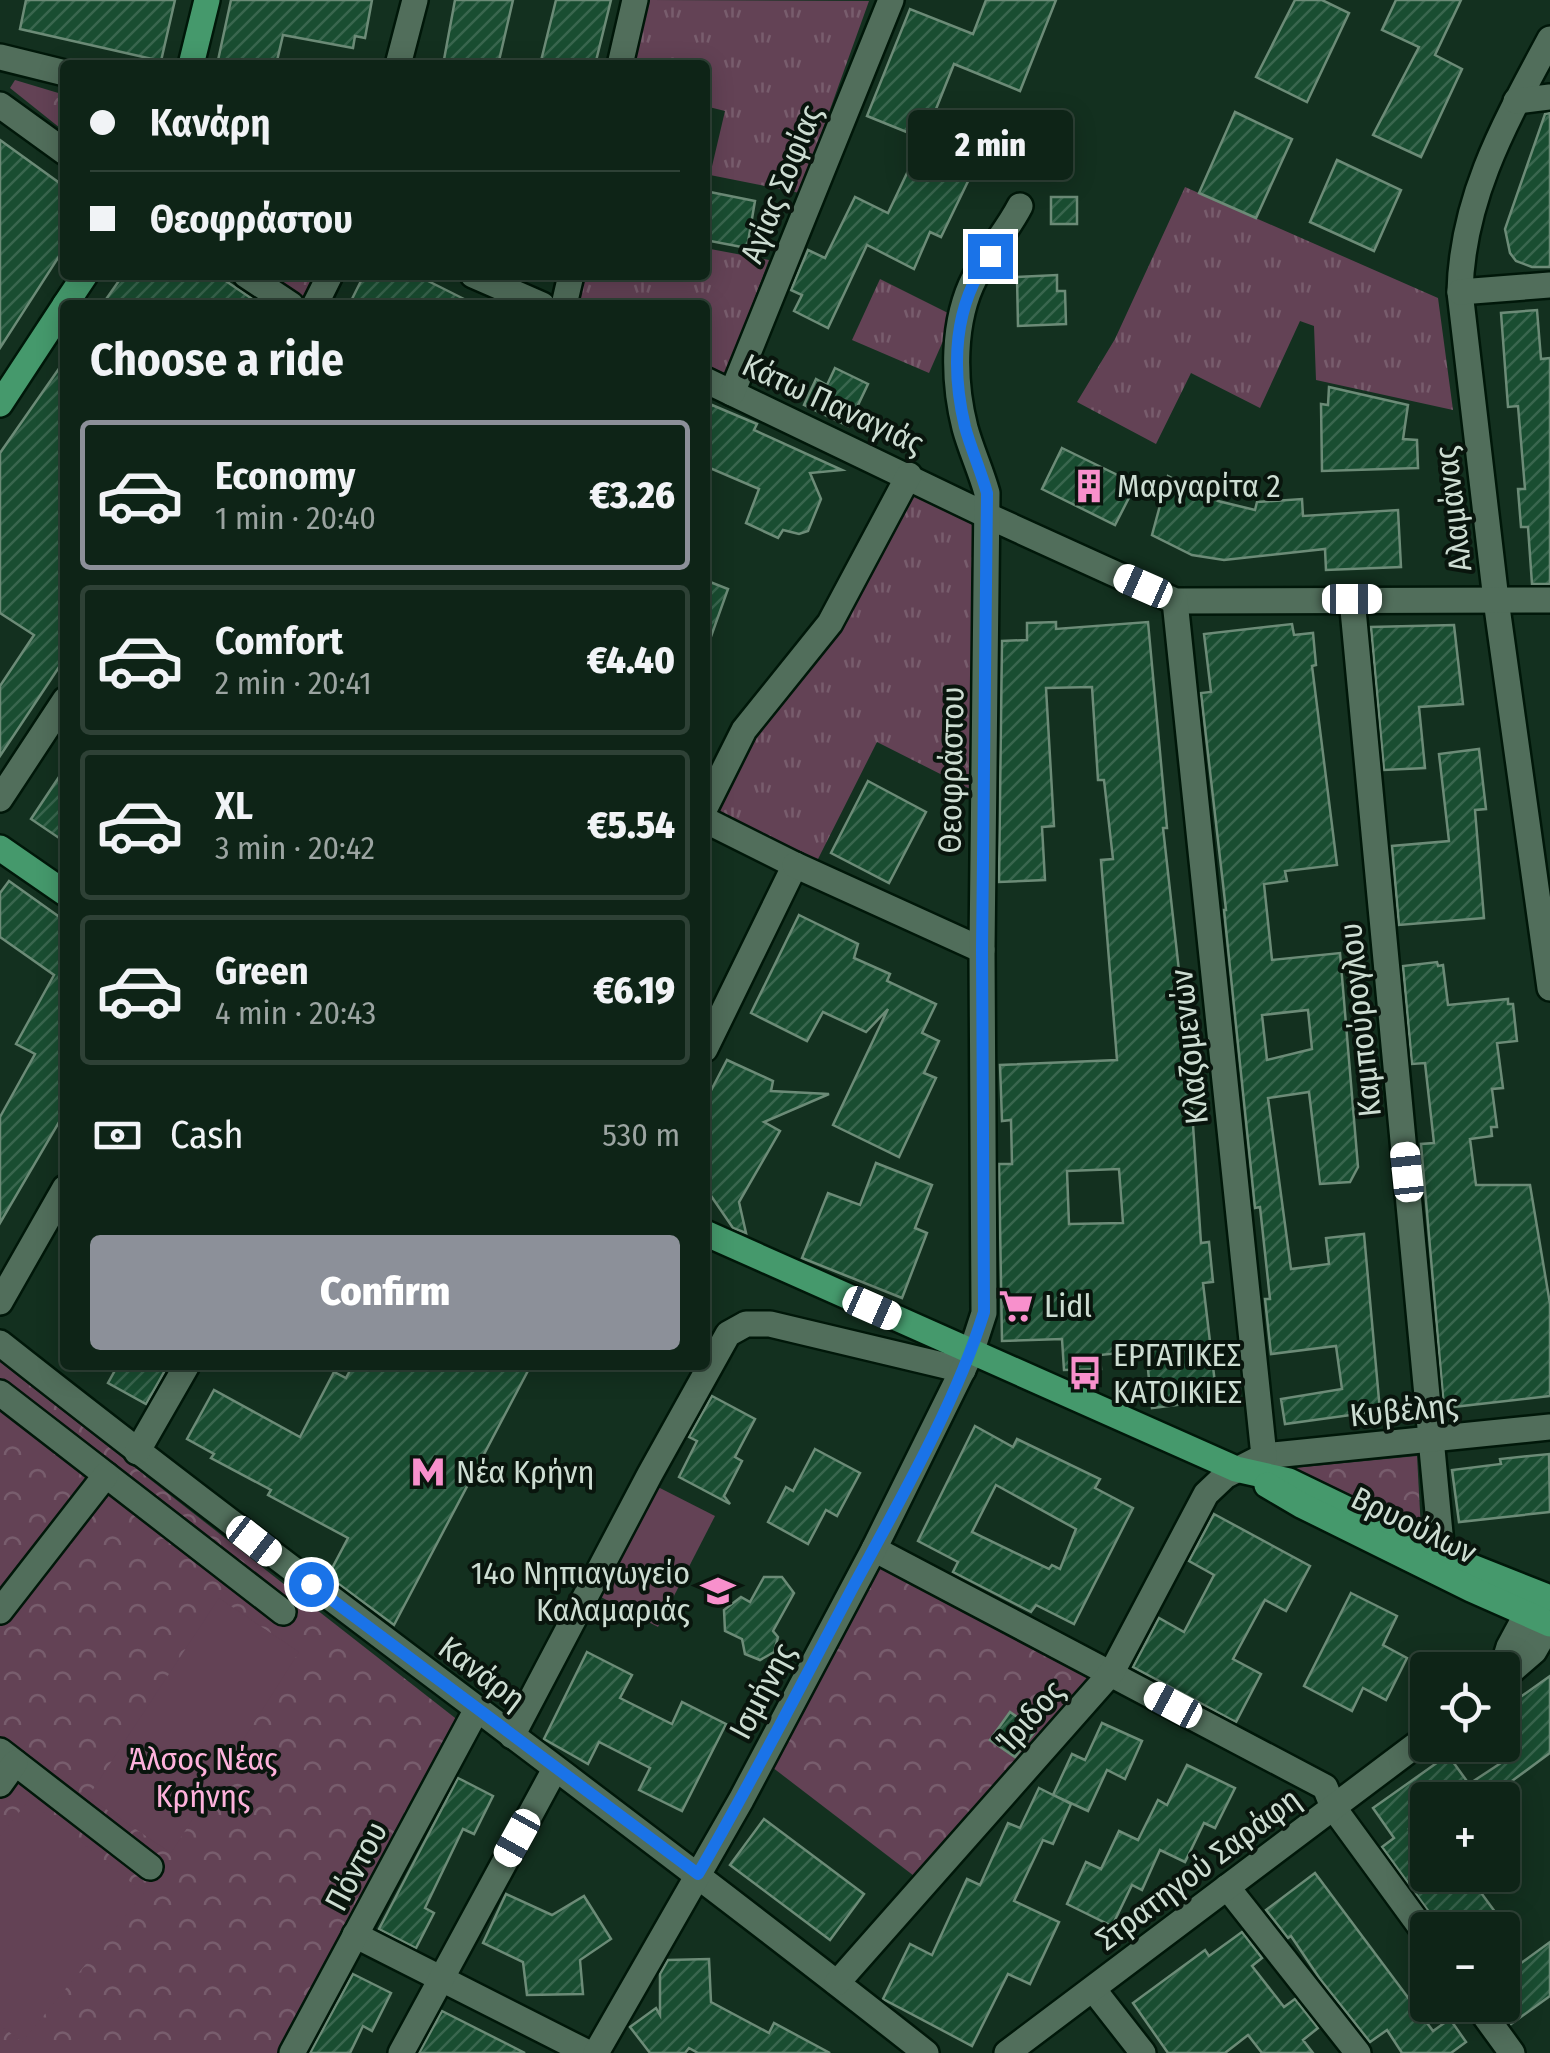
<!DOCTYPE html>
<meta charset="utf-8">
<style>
body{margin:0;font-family:"Fira Sans Condensed",sans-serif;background:#172c20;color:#f1f3f6;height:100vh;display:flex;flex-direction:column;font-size:38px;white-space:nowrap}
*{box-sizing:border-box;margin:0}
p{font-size:32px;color:#9ba4a1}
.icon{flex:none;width:55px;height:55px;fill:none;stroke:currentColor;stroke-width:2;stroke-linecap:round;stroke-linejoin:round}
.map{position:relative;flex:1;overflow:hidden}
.sheet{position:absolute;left:60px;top:300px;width:650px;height:1070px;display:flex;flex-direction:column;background:#0e2417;border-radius:10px;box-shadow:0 5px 25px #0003,0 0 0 2px #2e4136}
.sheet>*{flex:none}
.top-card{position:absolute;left:60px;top:60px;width:650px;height:220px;border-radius:10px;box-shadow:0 5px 25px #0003,0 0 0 2px #2e4136;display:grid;align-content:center;height:220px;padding:0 30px;background:#0e2417}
.tools{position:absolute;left:1410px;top:1652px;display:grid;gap:20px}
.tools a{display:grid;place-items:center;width:110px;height:110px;border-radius:10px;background:#0e2417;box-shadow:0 5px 25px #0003,0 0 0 2px #2e4136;font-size:50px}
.end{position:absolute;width:45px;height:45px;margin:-22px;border:12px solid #1a73e8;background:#fff;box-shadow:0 0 0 5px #fff}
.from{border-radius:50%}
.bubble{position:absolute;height:70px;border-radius:10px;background:#0e2417;box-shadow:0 5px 25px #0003,0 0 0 2px #2e4136;font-size:32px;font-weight:800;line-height:70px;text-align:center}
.car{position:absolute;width:30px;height:60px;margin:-30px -15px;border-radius:12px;box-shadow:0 0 8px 2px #0007;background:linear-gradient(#fff 24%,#345 0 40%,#fff 0 76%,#345 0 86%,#fff 0)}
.top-card b{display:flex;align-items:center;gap:35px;height:95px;font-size:38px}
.top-card b+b{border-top:2px solid #2e4136}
.top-card i{width:25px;height:25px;background:#f1f3f6}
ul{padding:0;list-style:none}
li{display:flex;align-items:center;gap:30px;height:150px;margin:0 20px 15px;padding:0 10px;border:5px solid #2e4136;border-radius:10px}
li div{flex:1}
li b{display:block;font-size:38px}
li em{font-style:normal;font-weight:800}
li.active{border-color:#8c9099}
li>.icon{width:90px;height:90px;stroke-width:1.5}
h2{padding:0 30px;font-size:45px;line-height:120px}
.pay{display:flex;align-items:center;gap:25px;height:110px;padding:0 30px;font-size:38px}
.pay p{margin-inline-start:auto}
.cta{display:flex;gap:20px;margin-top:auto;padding:20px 30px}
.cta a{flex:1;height:115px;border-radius:10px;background:#8c9099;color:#fff;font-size:40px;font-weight:800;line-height:115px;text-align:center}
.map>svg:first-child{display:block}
</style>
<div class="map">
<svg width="1550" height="2053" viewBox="0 0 1550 2053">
<defs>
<pattern id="grass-tufts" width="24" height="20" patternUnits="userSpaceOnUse" patternTransform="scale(2.5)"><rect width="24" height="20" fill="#634255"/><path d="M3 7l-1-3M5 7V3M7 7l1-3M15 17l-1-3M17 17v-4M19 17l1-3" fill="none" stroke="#785d6d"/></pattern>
<pattern id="park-crowns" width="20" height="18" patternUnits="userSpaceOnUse" patternTransform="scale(2.5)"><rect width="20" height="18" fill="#634255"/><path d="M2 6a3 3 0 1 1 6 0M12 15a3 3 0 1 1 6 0" fill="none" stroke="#785d6d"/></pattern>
<pattern id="building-hatch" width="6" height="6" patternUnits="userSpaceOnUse" patternTransform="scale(2.5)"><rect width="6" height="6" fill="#194d31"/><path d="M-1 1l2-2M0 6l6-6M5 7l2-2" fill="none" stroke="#39664e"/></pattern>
</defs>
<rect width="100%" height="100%" fill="#13301f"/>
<!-- grass -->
<g fill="url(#grass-tufts)">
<polygon points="649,0 869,1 800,193 710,175 725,111 705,106 705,65 633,65"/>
<polygon points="1185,187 1438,298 1453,410 1316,380 1314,326 1300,321 1260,408 1191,373 1156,444 1077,402 1115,339"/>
<polygon points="705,248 769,260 726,374 705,364 705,305 576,305 583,275 705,275"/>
<polygon points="880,279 954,316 929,373 852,340"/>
<polygon points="913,484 979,518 972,790 877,742 817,861 714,813 752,736"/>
</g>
<!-- park -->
<g fill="url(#park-crowns)">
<polygon points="15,80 65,95 65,132 10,88"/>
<polygon points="262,275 320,275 304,304"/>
<polygon points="0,1362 459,1721 283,2053 0,2053"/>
<polygon points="1417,1456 1421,1530 1293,1468"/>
<polygon points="877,1566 887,1568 1087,1670 1090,1678 918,1879 768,1764"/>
</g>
<!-- pitch -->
<g fill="#634255">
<polygon points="654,1485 715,1516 658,1627 597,1595"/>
<polygon points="219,1598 299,1652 171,1853 88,1797"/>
<polygon points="29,1800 144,1893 22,2042 0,2025 0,1836"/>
</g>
<!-- building -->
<g fill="url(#building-hatch)" stroke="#6c8b77" stroke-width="2.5" fill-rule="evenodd">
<polygon points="26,0 175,0 161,61 20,29"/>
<polygon points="231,0 372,0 365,38 355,36 353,48 283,35 276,65 217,65"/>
<polygon points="455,0 513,0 498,65 443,65"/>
<polygon points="556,0 611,0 595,65 540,65"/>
<polygon points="986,0 1056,0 1020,91 954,64 924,139 867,116 910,9 973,34"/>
<polygon points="1295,0 1322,0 1349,13 1307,102 1256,77"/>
<polygon points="1396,0 1461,0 1435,55 1462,69 1421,157 1373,135 1419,47 1382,30"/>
<polygon points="1235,112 1292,139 1256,218 1199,193"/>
<polygon points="1550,113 1550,267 1532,267 1516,261 1510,253 1505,229 1545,114"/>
<polygon points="0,140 65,187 65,247 0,348"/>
<polygon points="918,150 971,175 941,237 930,232 914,269 867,245 828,328 794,311 802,295 791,290 808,250 825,258 855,197 888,213"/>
<polygon points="1337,160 1401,190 1374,251 1310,222"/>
<polygon points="705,191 755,201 747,248 705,240"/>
<rect x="1051" y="197" width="26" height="27"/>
<polygon points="123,275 217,275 261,305 102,305"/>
<polygon points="364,275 416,275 476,305 349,305"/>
<polygon points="1057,275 1057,291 1065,291 1066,324 1018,326 1017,277"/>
<polygon points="1537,310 1541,359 1550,358 1550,584 1532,584 1528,527 1521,527 1518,489 1525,489 1518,406 1508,407 1501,313"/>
<polygon points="65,360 65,658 0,756 0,686 34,635 0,613 0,453"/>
<polygon points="835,368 868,384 848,426 804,405 816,379 827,385"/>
<polygon points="1329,387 1408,405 1403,439 1417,440 1418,468 1322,471 1321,404 1328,405"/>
<polygon points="712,405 757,424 754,430 842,470 810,473 821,499 808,531 799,534 783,530 778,538 746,523 759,489 705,466 705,418"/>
<polygon points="1062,448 1136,484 1115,525 1042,489"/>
<polygon points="1168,476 1218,501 1255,510 1257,502 1302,499 1303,516 1398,510 1401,567 1326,570 1325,549 1224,560 1192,555 1152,535"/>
<polygon points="705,580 728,589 708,645 705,645"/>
<path d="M1056,622V629L1148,622L1167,828H1163L1188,1051L1201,1243L1209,1242L1213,1282L1203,1283L1217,1400L1152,1408L1146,1350L1100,1355L1101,1369L1064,1370L1062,1339L1002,1341L999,1164H1012L1011,1120L1002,1121L1000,1065L1117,1060L1101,860L1113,859L1104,780H1098L1092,687L1046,688L1054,826L1042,827L1045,880L999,882L1002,641L1027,640V623ZM1119,1169L1123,1223L1069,1224L1067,1171Z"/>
<path d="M1292,624L1294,635L1313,633L1316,665L1312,666L1337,865L1285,871L1287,881L1264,884L1272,960L1340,953L1358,1167L1350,1182L1320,1184L1309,1092L1268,1098L1291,1269L1329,1264L1326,1238L1364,1234L1380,1411L1285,1424L1281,1399L1342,1389L1336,1346L1271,1354L1265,1299H1270L1260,1207L1255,1208L1224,910H1226L1201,693L1211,692L1204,634ZM1308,1010L1312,1049L1267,1060L1262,1015Z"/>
<polygon points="1454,625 1463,704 1419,707 1425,768 1384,770 1371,627"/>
<polygon points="1479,749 1486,809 1475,810 1484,918 1399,925 1392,846 1449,841 1439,754"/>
<polygon points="65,768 65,842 31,819"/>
<polygon points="868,781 926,812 889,883 831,853"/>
<polygon points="9,881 65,921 65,1112 0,1223 0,1117 35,1054 16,1044 54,975 0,937 0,893"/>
<polygon points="799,915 858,944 854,958 890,974 887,981 936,1004 922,1033 939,1041 924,1073 936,1078 899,1157 833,1125 888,1009 866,1032 823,1012 807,1041 751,1013"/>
<polygon points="1437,962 1438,966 1443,965 1448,1005 1508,999 1508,1004 1513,1004 1517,1041 1497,1043 1503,1088 1492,1089 1497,1127 1491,1127 1492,1136 1470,1139 1476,1185 1530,1185 1550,1304 1550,1396 1444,1408 1421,1144 1434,1143 1425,1063 1412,1064 1403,966"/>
<polygon points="727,1060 773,1081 771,1091 829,1094 764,1122 780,1131 739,1202 746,1233 733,1228 705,1187 705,1102"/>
<polygon points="876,1163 932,1185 915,1228 927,1233 902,1298 802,1258 828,1193 860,1205"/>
<polygon points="118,1365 168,1365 146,1404 108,1383"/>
<polygon points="353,1365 531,1365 394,1625 328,1576 348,1538 268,1495 271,1490 211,1458 214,1454 187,1439 214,1390 300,1437 334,1372 346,1378"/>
<polygon points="712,1396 755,1419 735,1457 742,1461 724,1496 730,1504 679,1477 697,1441 689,1437"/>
<path d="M975,1426L1013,1447L1017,1439L1100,1479L1095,1488L1133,1508L1074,1624L1036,1605L1031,1612L953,1572L958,1562L918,1541ZM996,1485L1076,1529L1060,1569L1052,1565L1049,1569L972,1532Z"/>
<polygon points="815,1449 860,1473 837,1516 826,1510 808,1544 768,1522 786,1487 793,1491"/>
<polygon points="1549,1454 1550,1512 1459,1522 1452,1470 1501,1464 1500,1459"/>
<polygon points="1214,1514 1310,1566 1286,1611 1265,1600 1233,1659 1261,1674 1236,1722 1133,1667 1159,1618 1184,1632 1214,1575 1189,1561"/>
<polygon points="764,1577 782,1577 794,1593 773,1631 778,1637 774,1652 760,1660 745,1654 742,1639 725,1631 724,1610 741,1597 750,1602"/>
<polygon points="1351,1593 1397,1616 1383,1645 1407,1658 1386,1700 1363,1688 1352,1711 1304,1686"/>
<polygon points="587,1652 632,1675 620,1698 672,1724 682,1702 726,1724 682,1811 639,1790 650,1768 599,1742 588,1764 544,1739"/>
<polygon points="1550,1676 1550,1753 1486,1800 1428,1800 1428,1815 1409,1829 1428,1856 1428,1875 1468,1875 1501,1920 1487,1930 1442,1930 1382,1847 1394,1838 1373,1808 1448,1755 1469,1784 1507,1759 1502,1753 1502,1710"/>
<polygon points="1010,1712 1036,1730 1015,1757 990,1740"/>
<polygon points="1102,1723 1142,1741 1125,1779 1107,1770 1088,1811 1053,1795 1072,1754 1085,1760"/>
<polygon points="1187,1765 1235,1788 1215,1828 1204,1823 1185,1862 1160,1850 1142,1890 1132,1885 1112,1926 1067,1904 1086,1862 1101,1869 1119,1831 1138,1840 1158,1800 1167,1805"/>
<polygon points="458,1778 493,1796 474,1834 463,1829 425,1908 434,1913 416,1948 379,1929"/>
<polygon points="1039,1788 1071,1804 1053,1844 1043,1840 1014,1901 1059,1922 1030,1984 1008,1974 972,2046 883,1999 910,1944 932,1955 967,1879 980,1885 1008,1823 1020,1828"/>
<polygon points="764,1819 864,1894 830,1940 730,1865"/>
<polygon points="1315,1873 1433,2031 1450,2019 1466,2042 1451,2053 1402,2053 1387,2030 1370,2042 1320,1979 1291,1936 1288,1938 1266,1910"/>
<polygon points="506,1894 552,1915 584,1896 611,1939 580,1960 583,1994 527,1995 523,1962 483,1943"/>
<polygon points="1242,1932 1262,1958 1252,1966 1284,2007 1295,1999 1318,2028 1303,2040 1313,2053 1262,2053 1248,2035 1225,2053 1168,2053 1133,2003 1205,1950 1209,1956"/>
<polygon points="1550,1942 1550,1996 1511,2024 1502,2012 1502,1977"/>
<polygon points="709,1959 711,2002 769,2033 774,2023 830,2053 698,2053 689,2048 685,2053 650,2053 630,2027 656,2008 660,2015 660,1974 668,1960"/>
<polygon points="353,1974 391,1993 372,2031 363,2026 350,2053 310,2053"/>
<polygon points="442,2011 525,2053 419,2053"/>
</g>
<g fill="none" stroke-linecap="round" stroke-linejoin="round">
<!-- minor casing -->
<g stroke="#001709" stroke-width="30">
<g id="minor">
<path d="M1550,39C1506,121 1462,197 1460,292L1496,600L1550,988"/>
<polyline points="0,57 65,73"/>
<polyline points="398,65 415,0"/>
<polyline points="620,65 635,0"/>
<polyline points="1516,101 1550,97"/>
<polyline points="0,105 65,152"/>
<polyline points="246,275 291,305"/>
<polyline points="473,275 542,305"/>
<polyline points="1460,292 1550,285"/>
<polyline points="315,305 330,275"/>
<polyline points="564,305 571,275"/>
<polyline points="705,380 986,515 1175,601 1550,600"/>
<polyline points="732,393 891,0"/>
<polyline points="1352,599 1442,1555"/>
<polyline points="0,799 65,700"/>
<polyline points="705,808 744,730 830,623 909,475"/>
<polyline points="705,820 795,865 705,1049"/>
<polyline points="795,865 982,950"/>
<polyline points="0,1302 65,1188"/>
<path d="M0,1343C305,1584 621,1812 926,2053"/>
<polyline points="0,1393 283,1612"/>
<polyline points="137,1452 187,1365"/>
<polyline points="1264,1456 1550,1427"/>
<polyline points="874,1549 1325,1787 1333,1807 1428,1937"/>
<polyline points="0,1611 106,1475"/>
<polyline points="1502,1670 1509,1647 1537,1595"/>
<polyline points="1502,1679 1534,1651 1550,1623"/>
<polyline points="512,1736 650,1474 728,1334 746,1324 770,1324 963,1370"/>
<polyline points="0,1751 150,1867"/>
<polyline points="0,1784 15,1763"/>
<polyline points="1227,1887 1358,2053"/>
<polyline points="355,1935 588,2053"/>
<polyline points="837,1983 1112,1672 1206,1494 1225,1476 1264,1456 1175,601"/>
<polyline points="1093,1989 1143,2053"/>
<polyline points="1477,2005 1512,2053"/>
<polyline points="292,2053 477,1709"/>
<polyline points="401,2053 555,1769"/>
<path d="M596,2053L741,1800L874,1549L971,1353L984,1313L982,950L987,493C981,471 971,450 965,428C953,381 952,321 975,277C988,252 1007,231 1020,206"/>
<polyline points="1007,2053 1428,1736"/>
</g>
</g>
<!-- major casing -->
<g stroke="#001709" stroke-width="30">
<g id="major">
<polyline points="191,65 207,0"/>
<polyline points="65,305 85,275"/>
<polyline points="0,404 65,305"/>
<polyline points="0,848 65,893"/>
<polyline points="705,1233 1236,1469 1289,1481 1442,1555 1550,1598"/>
<polyline points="1267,1485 1301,1505 1471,1589 1550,1624"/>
</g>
</g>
<!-- minor -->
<use href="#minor" stroke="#516e5b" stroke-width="25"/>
<!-- major -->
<use href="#major" stroke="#45996c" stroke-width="25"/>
</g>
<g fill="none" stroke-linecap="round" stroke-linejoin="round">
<!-- route -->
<path stroke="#1a73e8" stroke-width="12" d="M311,1584L698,1874C753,1780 802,1683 853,1587C899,1502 956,1403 984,1312L982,950L987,493C981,471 971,449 965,427C951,368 953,305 990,256"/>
</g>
<!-- icons -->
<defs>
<g id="building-bare" transform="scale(2.7)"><path d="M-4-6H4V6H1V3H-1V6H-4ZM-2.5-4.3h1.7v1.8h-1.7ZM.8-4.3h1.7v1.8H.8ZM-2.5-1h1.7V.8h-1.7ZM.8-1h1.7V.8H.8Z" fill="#f890cc" stroke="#09150d" stroke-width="2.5" paint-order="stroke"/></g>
<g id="supermarket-bare" transform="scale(2.7)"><path d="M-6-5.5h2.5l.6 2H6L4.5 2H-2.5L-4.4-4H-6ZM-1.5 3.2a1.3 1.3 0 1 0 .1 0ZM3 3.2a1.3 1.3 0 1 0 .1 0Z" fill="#f890cc" stroke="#09150d" stroke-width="2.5" paint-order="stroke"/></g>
<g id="bus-bare" transform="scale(2.7)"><path d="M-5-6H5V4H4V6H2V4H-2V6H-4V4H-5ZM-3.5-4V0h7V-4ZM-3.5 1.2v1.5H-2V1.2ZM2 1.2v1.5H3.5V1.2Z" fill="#f890cc" stroke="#09150d" stroke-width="2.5" paint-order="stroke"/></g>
<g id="metro-bare" transform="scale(2.7)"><path d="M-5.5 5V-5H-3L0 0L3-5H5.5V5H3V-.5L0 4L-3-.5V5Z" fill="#f890cc" stroke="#09150d" stroke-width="2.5" paint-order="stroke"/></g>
<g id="school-bare" transform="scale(2.7)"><path d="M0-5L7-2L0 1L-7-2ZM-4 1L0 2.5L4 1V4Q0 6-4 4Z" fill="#f890cc" stroke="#09150d" stroke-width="2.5" paint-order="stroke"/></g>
</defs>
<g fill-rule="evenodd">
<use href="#building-bare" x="1089" y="486"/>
<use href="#supermarket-bare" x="1016" y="1306"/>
<use href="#bus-bare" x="1085" y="1373"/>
<use href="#metro-bare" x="428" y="1472"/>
<use href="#school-bare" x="718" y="1591"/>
</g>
<g text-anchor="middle" stroke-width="8" stroke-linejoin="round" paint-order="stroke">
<!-- street labels -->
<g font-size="32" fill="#cdddd2" stroke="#09150d">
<text transform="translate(781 184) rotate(-68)" y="11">Αγίας Σοφίας</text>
<text transform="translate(833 404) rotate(25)" y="11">Κάτω Παναγιάς</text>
<text transform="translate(1453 509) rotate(-97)" y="11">Αλαμάνας</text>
<text transform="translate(951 770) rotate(-89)" y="11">Θεοφράστου</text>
<text transform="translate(1360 1020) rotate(-96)" y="11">Καμπούρογλου</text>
<text transform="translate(1189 1047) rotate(-96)" y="11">Κλαζομενών</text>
<text transform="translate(1404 1410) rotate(-6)" y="11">Κυβέλης</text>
<text transform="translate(1414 1525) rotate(26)" y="11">Βρυούλων</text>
<text transform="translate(482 1673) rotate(37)" y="11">Κανάρη</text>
<text transform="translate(762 1691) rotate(-62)" y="11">Ισμήνης</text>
<text transform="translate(1030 1716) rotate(-48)" y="11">Ίριδος</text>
<text transform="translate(356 1866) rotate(-62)" y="11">Πόντου</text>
<text transform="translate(1198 1869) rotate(-37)" y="11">Στρατηγού Σαράφη</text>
</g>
<!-- poi labels -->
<g font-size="32" fill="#cdddd2" stroke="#09150d" text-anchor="start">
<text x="1117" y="497">Μαργαρίτα 2</text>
<text x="1044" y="1317">Lidl</text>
<text x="1113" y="1366">ΕΡΓΑΤΙΚΕΣ<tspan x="1113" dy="37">ΚΑΤΟΙΚΙΕΣ</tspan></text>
<text x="456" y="1483">Νέα Κρήνη</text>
<text x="690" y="1584" text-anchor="end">14ο Νηπιαγωγείο<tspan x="690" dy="37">Καλαμαριάς</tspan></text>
</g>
<!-- park labels -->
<g font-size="32" fill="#feb2dc" stroke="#09150d">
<text x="203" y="1770">Άλσος Νέας<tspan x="203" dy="37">Κρήνης</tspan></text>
</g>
</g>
</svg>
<div class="tools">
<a><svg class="icon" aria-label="locate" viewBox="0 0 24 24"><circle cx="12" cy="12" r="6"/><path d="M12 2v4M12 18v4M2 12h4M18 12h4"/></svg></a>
<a>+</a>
<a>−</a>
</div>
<i class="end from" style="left:311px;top:1584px"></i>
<i class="end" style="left:990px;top:256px"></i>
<div class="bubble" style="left:908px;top:110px;width:165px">2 min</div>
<i class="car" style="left:1143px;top:586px;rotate:294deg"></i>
<i class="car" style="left:1352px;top:599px;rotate:90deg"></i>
<i class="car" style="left:1407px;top:1172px;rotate:354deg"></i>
<i class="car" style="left:872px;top:1308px;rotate:114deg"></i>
<i class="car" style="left:254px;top:1541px;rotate:128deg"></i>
<i class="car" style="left:1173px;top:1705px;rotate:298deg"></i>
<i class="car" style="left:517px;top:1838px;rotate:209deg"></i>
<div class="top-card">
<b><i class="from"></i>Κανάρη</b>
<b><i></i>Θεοφράστου</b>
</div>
<section class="sheet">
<h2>Choose a ride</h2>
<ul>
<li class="active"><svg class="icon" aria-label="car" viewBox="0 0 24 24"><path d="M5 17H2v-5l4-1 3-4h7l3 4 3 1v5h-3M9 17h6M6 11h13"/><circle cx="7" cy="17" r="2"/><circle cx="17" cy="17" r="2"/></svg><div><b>Economy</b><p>1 min · 20:40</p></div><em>€3.26</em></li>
<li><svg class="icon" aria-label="car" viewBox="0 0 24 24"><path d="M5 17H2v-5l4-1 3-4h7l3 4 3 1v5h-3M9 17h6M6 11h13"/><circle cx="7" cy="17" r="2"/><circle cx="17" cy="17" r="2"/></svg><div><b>Comfort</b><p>2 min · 20:41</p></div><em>€4.40</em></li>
<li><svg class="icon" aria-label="car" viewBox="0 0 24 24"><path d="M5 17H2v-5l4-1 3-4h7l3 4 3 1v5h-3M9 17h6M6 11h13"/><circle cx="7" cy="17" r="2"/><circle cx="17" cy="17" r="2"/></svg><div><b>XL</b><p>3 min · 20:42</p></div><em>€5.54</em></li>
<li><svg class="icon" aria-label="car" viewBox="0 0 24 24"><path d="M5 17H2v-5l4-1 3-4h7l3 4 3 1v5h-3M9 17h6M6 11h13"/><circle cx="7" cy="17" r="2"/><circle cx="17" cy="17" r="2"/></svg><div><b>Green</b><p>4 min · 20:43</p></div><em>€6.19</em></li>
</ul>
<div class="pay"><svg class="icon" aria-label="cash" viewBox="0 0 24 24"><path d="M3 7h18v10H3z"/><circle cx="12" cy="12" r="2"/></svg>Cash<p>530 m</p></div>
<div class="cta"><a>Confirm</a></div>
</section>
</div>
